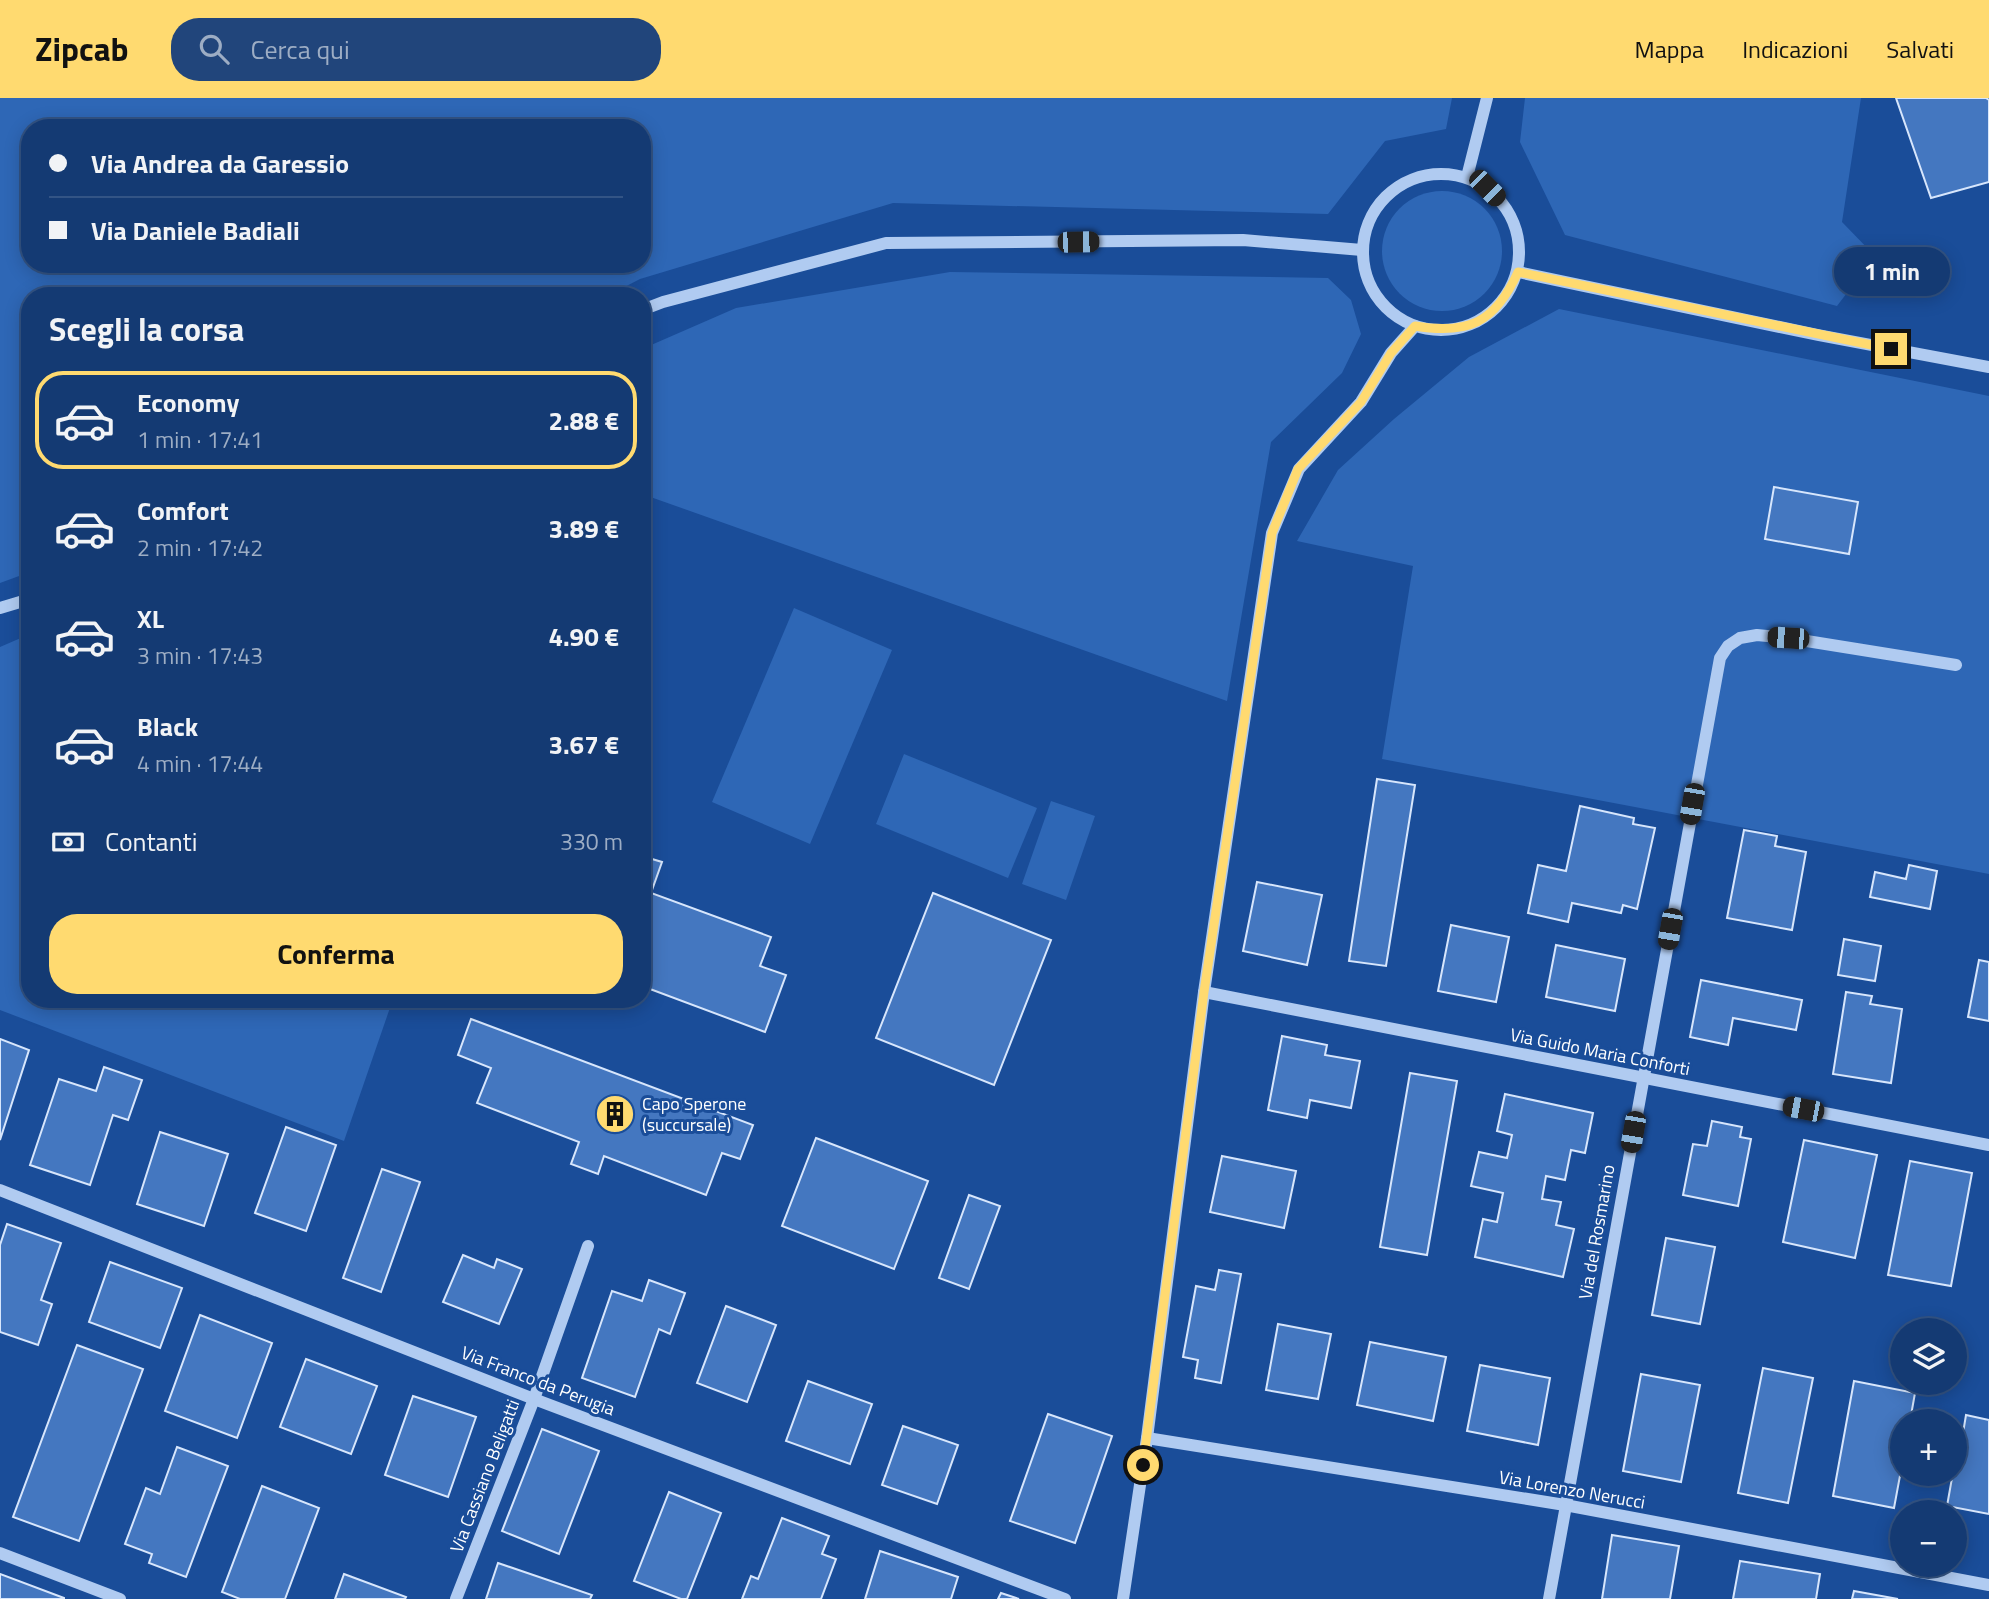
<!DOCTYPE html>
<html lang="it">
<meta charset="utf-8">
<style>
body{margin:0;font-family:"Titillium Web",sans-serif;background:#21457b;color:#f1f3f6;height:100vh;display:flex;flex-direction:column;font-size:26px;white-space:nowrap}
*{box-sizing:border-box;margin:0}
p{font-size:23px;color:#9dadc4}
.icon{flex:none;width:38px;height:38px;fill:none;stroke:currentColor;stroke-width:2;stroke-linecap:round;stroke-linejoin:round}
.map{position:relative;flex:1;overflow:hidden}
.details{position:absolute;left:21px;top:189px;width:630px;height:721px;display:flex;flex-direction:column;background:#143a73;border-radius:28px;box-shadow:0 4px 18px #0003,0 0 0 2px #335485}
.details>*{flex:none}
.banner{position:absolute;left:21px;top:21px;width:630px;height:154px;border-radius:28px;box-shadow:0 4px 18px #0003,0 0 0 2px #335485;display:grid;align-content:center;height:154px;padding:0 28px;background:#143a73}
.buttons{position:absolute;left:1890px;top:1220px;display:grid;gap:14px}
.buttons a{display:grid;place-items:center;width:77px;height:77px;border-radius:50%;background:#143a73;box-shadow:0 4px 18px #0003,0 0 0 2px #335485;font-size:35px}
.end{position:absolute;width:32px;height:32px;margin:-16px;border:9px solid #ffda70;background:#111;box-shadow:0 0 0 4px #111}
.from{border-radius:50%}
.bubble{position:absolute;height:49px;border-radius:24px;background:#143a73;box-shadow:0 4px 18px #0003,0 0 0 2px #335485;font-size:23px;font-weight:700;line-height:49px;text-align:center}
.car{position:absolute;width:21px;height:42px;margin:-21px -10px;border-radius:9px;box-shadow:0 0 5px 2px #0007;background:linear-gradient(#222 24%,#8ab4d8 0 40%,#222 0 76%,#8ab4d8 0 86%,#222 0)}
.banner b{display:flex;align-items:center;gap:24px;height:66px;font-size:26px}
.banner b+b{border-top:2px solid #335485}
.banner i{width:18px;height:18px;background:#f1f3f6}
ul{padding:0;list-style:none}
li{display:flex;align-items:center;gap:21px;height:98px;margin:0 14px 10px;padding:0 14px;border:4px solid transparent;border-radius:28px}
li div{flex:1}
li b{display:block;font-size:26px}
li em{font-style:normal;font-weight:700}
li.active{border-color:#ffda70}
li>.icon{width:63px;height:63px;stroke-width:1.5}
h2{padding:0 28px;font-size:32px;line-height:84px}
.pay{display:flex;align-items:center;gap:18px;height:77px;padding:0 28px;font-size:26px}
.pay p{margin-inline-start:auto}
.primary-button{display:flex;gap:14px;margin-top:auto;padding:14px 28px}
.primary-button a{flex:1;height:80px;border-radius:28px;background:#ffda70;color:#111;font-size:28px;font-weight:700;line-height:80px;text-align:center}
header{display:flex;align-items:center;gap:42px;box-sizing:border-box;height:98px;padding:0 35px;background:#ffda70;color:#111}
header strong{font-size:33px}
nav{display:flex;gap:38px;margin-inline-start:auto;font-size:24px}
.search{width:490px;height:63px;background:#21457b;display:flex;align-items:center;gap:18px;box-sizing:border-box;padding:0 24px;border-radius:28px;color:#9dadc4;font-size:26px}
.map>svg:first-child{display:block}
</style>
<header>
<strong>Zipcab</strong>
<div class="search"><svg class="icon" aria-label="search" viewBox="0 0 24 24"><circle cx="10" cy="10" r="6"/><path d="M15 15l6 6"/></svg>Cerca qui</div>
<nav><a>Mappa</a><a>Indicazioni</a><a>Salvati</a></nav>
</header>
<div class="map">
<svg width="1989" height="1501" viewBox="0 0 1989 1501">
<rect width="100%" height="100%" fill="#1a4d99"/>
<!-- green -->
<g fill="#2e67b6" fill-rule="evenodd">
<path d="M0,0H1452L1446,31L1385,43L1328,116L893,105L640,181L607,198H30V474L0,485ZM30,30H642V166H30Z"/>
<polygon points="1525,0 1861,0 1842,124 1875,158 1837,208 1565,137 1520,44"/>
<circle cx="1442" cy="153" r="60"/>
<polygon points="950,174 1328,180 1351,202 1361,236 1342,275 1271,344 1227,603 642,396 642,251 736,210"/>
<polygon points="1559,211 1989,298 1989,776 1382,661 1413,468 1297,443 1338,372 1394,321 1469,259"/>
<polygon points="794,510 892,552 810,746 712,704"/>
<polygon points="30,536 30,901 393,901 344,1043 0,912 0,549"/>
<polygon points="904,656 1037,710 1008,780 876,726"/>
<polygon points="1051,703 1095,718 1066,802 1022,786"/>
</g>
<!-- building -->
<g fill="#4477c0" stroke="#d7e6fc" stroke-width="2">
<polygon points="1896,0 1986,0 1989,2 1989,84 1931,100"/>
<polygon points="1774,389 1858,404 1849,456 1765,441"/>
<polygon points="1377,681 1415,687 1386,868 1349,863"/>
<polygon points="1580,708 1634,720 1633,726 1655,730 1637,811 1623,807 1621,815 1572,805 1568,824 1528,815 1538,767 1566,773"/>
<polygon points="1744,732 1777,738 1775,748 1806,754 1792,832 1727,820"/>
<polygon points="642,758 662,764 651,795 771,839 760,868 786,877 765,934 642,888"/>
<polygon points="1909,767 1937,773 1930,811 1870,799 1875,774 1906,781"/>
<polygon points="1257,784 1322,797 1307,867 1243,853"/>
<polygon points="933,795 1051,842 994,987 876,940"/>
<polygon points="1451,827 1509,839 1496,904 1438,893"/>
<polygon points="1844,841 1881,848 1875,883 1838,877"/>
<polygon points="1556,847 1625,861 1615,913 1546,899"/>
<polygon points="1979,862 1989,864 1989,923 1968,919"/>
<polygon points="1701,882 1802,902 1796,932 1733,920 1728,947 1690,939"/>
<polygon points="1846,894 1872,898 1870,906 1902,911 1891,985 1833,976"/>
<polygon points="471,921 753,1027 740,1061 722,1055 706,1097 604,1058 598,1076 571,1066 579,1044 477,1005 491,970 458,957"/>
<polygon points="1282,938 1327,947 1325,957 1360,963 1351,1010 1310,1002 1307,1020 1268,1012"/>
<polygon points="0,941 29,952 0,1042"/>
<polygon points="104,969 142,982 128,1022 113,1017 90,1087 30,1067 59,981 96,993"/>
<polygon points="1410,975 1457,983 1427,1157 1380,1149"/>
<polygon points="1505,996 1593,1015 1585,1055 1571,1052 1565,1082 1546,1078 1542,1101 1561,1104 1556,1127 1574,1131 1563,1179 1475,1159 1483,1121 1497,1124 1503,1095 1471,1088 1479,1054 1507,1060 1512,1037 1497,1033"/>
<polygon points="1712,1023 1742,1029 1740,1039 1751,1041 1738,1108 1683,1097 1693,1046 1707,1048"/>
<polygon points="286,1029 336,1047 306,1133 255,1115"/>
<polygon points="160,1034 228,1056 204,1128 137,1106"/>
<polygon points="816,1040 928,1083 894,1171 782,1128"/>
<polygon points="1804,1042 1877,1057 1855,1160 1783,1144"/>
<polygon points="1222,1058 1296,1073 1284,1130 1210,1114"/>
<polygon points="1910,1063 1972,1075 1951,1188 1888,1177"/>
<polygon points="382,1071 420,1084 381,1194 343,1180"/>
<polygon points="969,1097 1000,1108 969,1191 939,1180"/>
<polygon points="7,1126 61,1145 41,1202 52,1206 38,1247 0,1234 0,1147"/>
<polygon points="1666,1140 1715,1149 1700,1226 1652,1217"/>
<polygon points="463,1157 494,1170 497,1161 522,1171 499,1226 443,1204"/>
<polygon points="110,1164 182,1190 160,1250 89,1224"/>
<polygon points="1219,1172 1241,1176 1221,1285 1195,1280 1198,1262 1183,1259 1196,1188 1215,1192"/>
<polygon points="649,1182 685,1195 670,1236 659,1231 635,1299 582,1280 612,1193 642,1203"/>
<polygon points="726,1208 776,1227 747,1304 697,1285"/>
<polygon points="200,1217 272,1245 237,1340 165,1313"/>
<polygon points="1278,1226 1331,1236 1318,1301 1266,1292"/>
<polygon points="1370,1244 1446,1259 1433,1323 1357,1307"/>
<polygon points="77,1247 143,1271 79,1443 13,1419"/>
<polygon points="306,1261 377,1288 351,1356 280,1329"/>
<polygon points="1480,1267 1550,1280 1538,1347 1467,1333"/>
<polygon points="1763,1270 1813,1280 1788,1405 1738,1395"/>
<polygon points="1641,1276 1700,1287 1681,1384 1623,1373"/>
<polygon points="808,1283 872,1306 850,1366 786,1343"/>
<polygon points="1854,1283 1915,1295 1910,1323 1902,1323 1902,1367 1894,1410 1833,1398"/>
<polygon points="413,1298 476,1319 448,1399 385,1377"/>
<polygon points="1048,1316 1112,1338 1075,1445 1010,1423"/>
<polygon points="1966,1317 1989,1322 1989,1416 1947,1408 1952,1380 1945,1378 1946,1376 1955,1376 1955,1340 1962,1341"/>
<polygon points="903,1328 958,1347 937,1406 882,1387"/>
<polygon points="542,1331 599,1353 559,1456 502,1433"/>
<polygon points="177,1349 228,1368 186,1479 149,1465 152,1456 125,1446 146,1390 160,1396"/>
<polygon points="262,1388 319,1410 285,1501 240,1501 222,1494"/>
<polygon points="669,1394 721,1415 687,1501 681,1501 634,1483"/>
<polygon points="782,1420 829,1438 822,1456 836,1461 821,1501 742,1501 751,1478 758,1481"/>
<polygon points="1612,1437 1679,1448 1670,1501 1602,1501"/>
<polygon points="880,1453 958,1479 951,1501 865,1501"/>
<polygon points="1740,1463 1820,1476 1816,1501 1733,1501"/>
<polygon points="498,1465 592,1497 590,1501 486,1501"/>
<polygon points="0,1476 64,1500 64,1501 0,1501"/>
<polygon points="344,1476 406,1499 405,1501 335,1501"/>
<polygon points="1854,1493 1898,1501 1852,1501"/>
<polygon points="1001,1495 1019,1501 998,1501"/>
</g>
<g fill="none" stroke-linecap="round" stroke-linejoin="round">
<!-- minor -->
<g stroke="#b0cbf1" stroke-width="12">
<circle cx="1441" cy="154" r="78"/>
<polyline points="1467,79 1487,0"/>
<polyline points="1518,174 1818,237 1989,269"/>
<polyline points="642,212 663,204 886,145 1243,142 1362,152"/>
<polyline points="0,510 30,501"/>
<polyline points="1204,894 1989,1047"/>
<polyline points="0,1092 534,1301 1065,1501"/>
<polyline points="1147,1340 1565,1407 1989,1487"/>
<polyline points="0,1455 120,1501"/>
<polyline points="456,1501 534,1301 588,1148"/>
<polyline points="1123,1501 1147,1340 1204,894 1272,435 1299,371 1361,304 1391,255 1415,228"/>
<polyline points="1549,1501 1720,560 1728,548 1740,540 1757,537 1788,540 1956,567"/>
</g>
</g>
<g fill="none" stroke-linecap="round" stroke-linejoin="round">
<!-- route -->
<path stroke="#ffda70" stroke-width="9" d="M1143,1367L1204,894L1272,435L1298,371L1361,304L1391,255L1415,228C1468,237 1495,225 1518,174L1891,251"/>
</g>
<!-- icons -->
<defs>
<g id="building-disc" transform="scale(2.0125)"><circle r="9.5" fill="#ffda70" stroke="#1a4d99"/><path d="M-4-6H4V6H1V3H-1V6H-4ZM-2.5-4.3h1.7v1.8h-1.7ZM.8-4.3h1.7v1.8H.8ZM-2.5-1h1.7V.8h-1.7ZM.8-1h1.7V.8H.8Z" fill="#111"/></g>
</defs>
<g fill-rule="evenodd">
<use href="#building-disc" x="615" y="1016"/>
</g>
<g text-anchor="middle" stroke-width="6" stroke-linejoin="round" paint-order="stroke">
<!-- street labels -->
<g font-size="18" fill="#fff" stroke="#1a4d99">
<text transform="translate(1600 954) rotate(11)" y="6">Via Guido Maria Conforti</text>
<text transform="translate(1597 1134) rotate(-80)" y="6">Via del Rosmarino</text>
<text transform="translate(538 1283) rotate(21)" y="6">Via Franco da Perugia</text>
<text transform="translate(485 1378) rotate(-69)" y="6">Via Cassiano Beligatti</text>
<text transform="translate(1572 1392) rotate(10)" y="6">Via Lorenzo Nerucci</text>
</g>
<!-- poi labels -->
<g font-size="18" fill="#fff" stroke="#1a4d99" text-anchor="start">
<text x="642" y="1012">Capo Sperone<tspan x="642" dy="21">(succursale)</tspan></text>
</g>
</g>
</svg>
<div class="buttons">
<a><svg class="icon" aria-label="layers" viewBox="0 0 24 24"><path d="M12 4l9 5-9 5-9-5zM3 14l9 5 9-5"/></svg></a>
<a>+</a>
<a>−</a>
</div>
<i class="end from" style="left:1143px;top:1367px"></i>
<i class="end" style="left:1891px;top:251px"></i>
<div class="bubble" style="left:1834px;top:149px;width:116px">1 min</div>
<i class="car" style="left:1487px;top:90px;rotate:135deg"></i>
<i class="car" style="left:1078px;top:144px;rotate:89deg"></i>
<i class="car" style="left:1788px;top:540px;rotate:274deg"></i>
<i class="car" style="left:1692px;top:706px;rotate:190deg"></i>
<i class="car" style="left:1670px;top:831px;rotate:190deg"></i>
<i class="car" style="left:1803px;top:1011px;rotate:281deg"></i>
<i class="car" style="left:1633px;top:1034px;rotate:190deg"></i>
<div class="banner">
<b><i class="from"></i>Via Andrea da Garessio</b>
<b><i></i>Via Daniele Badiali</b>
</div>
<section class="details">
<h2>Scegli la corsa</h2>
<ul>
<li class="active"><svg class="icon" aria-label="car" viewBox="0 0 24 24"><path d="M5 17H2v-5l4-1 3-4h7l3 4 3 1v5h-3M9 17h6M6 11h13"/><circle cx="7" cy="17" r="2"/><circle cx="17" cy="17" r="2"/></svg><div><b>Economy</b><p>1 min · 17:41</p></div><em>2.88 €</em></li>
<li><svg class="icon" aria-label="car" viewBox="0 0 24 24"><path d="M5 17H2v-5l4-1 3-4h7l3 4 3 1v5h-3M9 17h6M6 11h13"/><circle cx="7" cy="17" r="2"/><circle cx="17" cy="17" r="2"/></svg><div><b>Comfort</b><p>2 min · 17:42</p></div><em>3.89 €</em></li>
<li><svg class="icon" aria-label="car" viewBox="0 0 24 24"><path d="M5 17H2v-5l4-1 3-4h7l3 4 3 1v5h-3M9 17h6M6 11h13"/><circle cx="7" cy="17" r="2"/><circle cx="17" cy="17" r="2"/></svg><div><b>XL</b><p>3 min · 17:43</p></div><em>4.90 €</em></li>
<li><svg class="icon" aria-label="car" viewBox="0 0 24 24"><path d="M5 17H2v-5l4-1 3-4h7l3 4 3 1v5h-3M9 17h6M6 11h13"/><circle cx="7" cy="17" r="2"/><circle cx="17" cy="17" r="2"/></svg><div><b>Black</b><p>4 min · 17:44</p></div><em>3.67 €</em></li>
</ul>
<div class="pay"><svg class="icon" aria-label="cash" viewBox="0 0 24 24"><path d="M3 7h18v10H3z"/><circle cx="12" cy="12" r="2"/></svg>Contanti<p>330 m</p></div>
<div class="primary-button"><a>Conferma</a></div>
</section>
</div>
